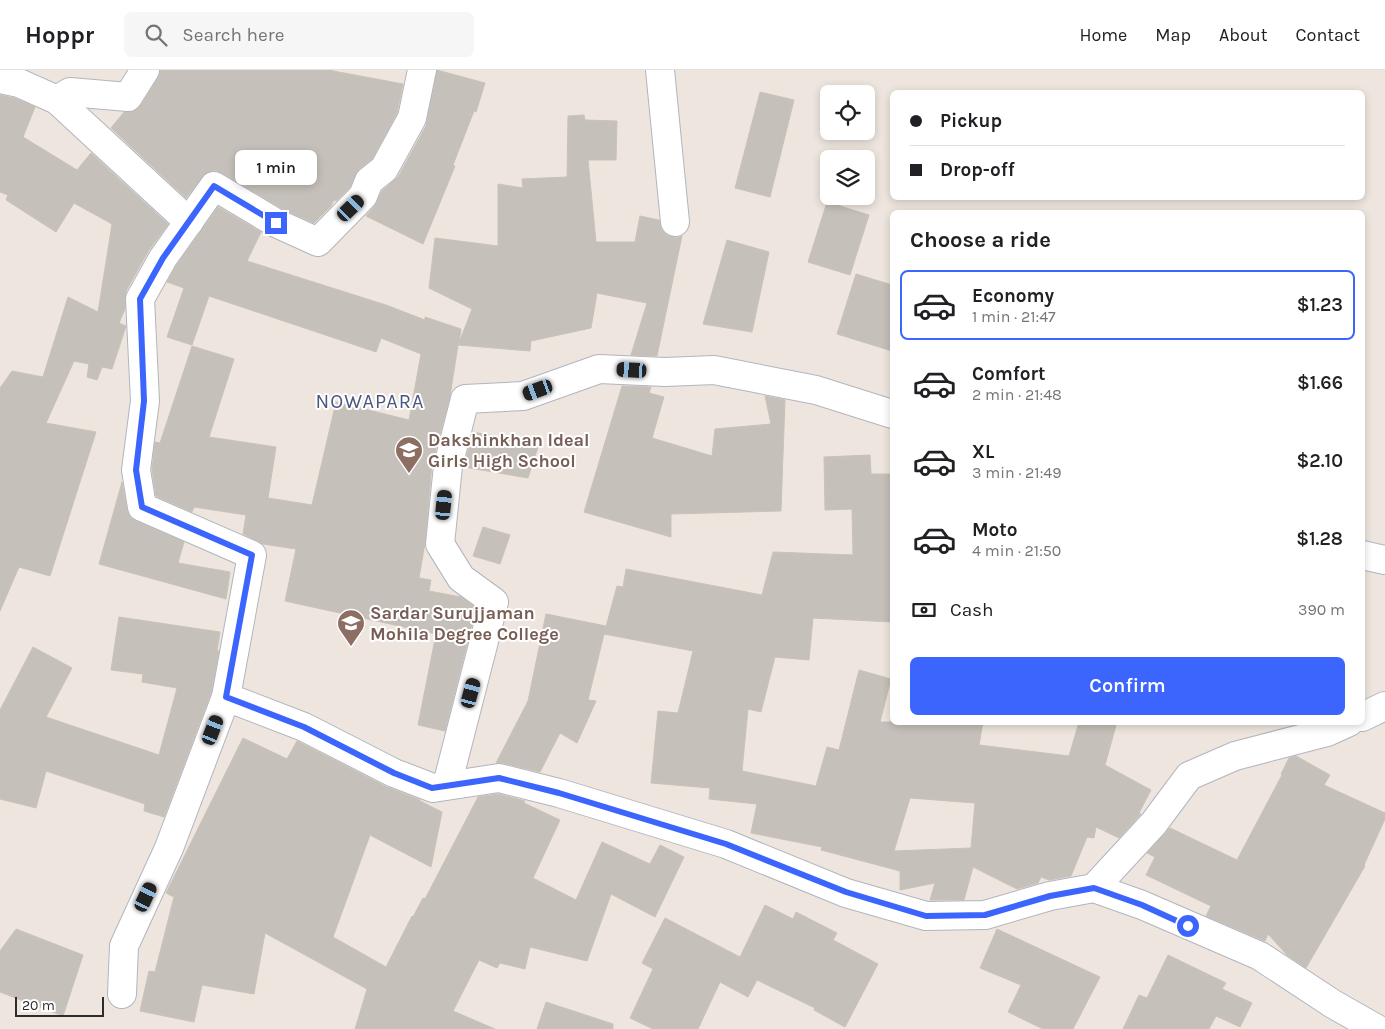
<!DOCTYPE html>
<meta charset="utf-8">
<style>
body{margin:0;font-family:Karla,sans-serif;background:#f6f6f6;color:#202124;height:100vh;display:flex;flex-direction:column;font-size:19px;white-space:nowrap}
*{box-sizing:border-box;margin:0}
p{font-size:16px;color:#757577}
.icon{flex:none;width:28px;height:28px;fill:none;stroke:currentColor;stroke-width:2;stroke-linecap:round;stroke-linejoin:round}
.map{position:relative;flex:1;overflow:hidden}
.details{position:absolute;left:890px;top:140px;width:475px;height:515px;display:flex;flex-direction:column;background:#fff;border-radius:8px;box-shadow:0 2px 8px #0003}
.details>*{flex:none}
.top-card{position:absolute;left:890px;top:20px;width:475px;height:110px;border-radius:8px;box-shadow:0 2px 8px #0003;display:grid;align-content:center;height:110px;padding:0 20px;background:#fff}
.tools{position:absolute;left:820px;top:15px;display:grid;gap:10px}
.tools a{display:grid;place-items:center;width:55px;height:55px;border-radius:8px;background:#fff;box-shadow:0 2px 8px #0003;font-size:25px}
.scale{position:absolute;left:15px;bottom:12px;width:89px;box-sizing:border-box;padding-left:5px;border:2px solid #2c2c2c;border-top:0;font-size:14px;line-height:18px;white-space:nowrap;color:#2c2c2c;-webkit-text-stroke:4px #fff;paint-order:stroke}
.end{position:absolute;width:22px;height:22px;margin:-11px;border:6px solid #3b65fd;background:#fff;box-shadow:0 0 0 2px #fff}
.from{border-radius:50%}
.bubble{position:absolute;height:35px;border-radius:8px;background:#fff;box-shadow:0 2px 8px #0003;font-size:16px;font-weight:600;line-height:35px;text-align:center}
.car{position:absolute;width:15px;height:30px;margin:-15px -8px;border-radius:6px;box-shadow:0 0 4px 1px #0007;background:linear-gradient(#222 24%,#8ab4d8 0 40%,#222 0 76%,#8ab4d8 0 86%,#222 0)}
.top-card b{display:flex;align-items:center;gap:18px;height:48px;font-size:19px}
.top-card b+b{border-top:1px solid #e0e0e0}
.top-card i{width:12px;height:12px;background:#202124}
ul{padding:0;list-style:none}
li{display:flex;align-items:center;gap:15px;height:70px;margin:0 10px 8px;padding:0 10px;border:2px solid transparent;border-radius:8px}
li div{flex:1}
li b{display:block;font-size:19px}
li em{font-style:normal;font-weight:600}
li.current{border-color:#3b65fd}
li>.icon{width:45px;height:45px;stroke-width:1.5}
h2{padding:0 20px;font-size:22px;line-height:60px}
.pay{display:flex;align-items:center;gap:12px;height:55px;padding:0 20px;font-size:19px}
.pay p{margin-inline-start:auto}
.cta{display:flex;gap:10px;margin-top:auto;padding:10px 20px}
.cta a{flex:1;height:58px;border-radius:8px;background:#3b65fd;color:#fff;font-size:20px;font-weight:600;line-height:58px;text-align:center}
header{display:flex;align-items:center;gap:30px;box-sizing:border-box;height:70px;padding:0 25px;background:#fff;border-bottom:1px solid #e0e0e0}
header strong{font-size:24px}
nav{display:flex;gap:28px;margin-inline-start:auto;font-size:18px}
.search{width:350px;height:45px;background:#f6f6f6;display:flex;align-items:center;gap:12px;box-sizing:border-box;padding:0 18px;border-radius:8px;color:#757577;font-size:19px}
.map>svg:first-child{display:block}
</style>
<header>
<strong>Hoppr</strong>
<div class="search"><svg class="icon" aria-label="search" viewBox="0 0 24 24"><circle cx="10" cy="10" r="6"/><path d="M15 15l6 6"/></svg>Search here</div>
<nav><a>Home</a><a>Map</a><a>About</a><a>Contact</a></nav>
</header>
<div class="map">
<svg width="1385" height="959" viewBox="0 0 1385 959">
<rect width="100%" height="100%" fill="#eee6de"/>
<!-- building -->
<g fill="#c6c0ba" stroke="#c9c2b7" fill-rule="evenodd">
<polygon points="161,0 328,0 403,14 397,43 372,89 359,99 350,117 336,131 334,130 331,136 314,153 283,139 222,103 215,100 208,102 202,107 186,128 111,58 124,42 134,41 141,35 158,8"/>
<polygon points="437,0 485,13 476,42 474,41 453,95 455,96 423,174 366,146 374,137 382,121 398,107 426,56"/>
<polygon points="760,22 794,30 770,127 735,118"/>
<polygon points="0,25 14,28 35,37 23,67 77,100 91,83 168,154 149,180 126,221 125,239 119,253 126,256 112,299 102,297 97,310 87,307 89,294 74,291 46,353 96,362 50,506 19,497 0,541 0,318 12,301 43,307 68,227 98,242 112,154 74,133 56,162 6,130 8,125 0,122"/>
<polygon points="584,45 585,50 617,51 616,90 588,90 596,172 635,172 640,146 659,150 662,161 668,166 676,168 682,166 657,286 631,285 647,233 597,223 591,258 531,271 530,281 458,275 450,326 432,394 425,473 419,508 431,510 429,521 461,527 476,538 445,661 418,655 436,564 285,531 296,479 263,474 243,464 246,445 194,437 192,442 156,426 152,400 155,372 160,373 192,276 234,289 209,367 276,377 268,428 312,435 336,332 409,350 421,284 381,268 376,282 209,226 192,275 167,267 184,218 167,212 176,196 218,137 261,162 247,191 386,235 425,250 425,247 461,259 459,273 472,239 429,218 435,168 498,176 498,114 523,118 522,109 567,107 568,46"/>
<polygon points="827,132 869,145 850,205 808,192"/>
<polygon points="727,170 769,182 752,262 703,254"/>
<polygon points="856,204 892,215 892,281 837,264"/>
<polygon points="622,316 651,317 649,323 664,327 652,368 712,386 715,359 771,354 765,326 785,330 781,441 671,444 671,467 584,442"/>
<polygon points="473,362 539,374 528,408 464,397"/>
<path d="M870,385L871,404H892V552L813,548L809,590L775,587L761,642L748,639L742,701L816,716L827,677L839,680L859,600L891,609L880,652H983L979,675L1069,686L1079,652H1117L1105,695L1151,720L1139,743L1141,744L1119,768L1096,757L1094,768L1087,767L1071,806L1049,810L1041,807L1038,813L1017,819L973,797L964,830H930L935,813L900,820V801L821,780L822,777L751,763L757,734L709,729L710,718L651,713L658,641L678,643L693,581L604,564L617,516L623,517L626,499L762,525L773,482L853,485L852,439L825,440L824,387ZM910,728L975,733L971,778L894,781Z"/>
<polygon points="122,412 127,440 130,447 136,451 184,472 178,493 230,502 226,529 99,494"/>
<polygon points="483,457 510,465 500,494 473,486"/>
<polygon points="546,544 606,556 588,630 596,631 577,673 560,663 540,702 503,693 496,693 528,631"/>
<polygon points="119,547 220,562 217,581 219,581 211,623 164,747 144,741 145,734 46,701 36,738 0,729 0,640 33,577 72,598 46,647 159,685 177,618 142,612 143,604 111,600"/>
<polygon points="243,668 287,689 297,671 387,717 420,730 420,731 442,742 431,797 370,765 333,867 386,897 412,846 413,847 423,828 425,829 478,727 498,724 525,731 524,733 560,750 533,808 576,830 602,772 650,794 660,775 684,787 655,847 611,824 587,891 530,877 525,899 500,893 497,898 479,890 453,941 495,959 355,959 367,919 265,863 254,924 202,915 194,952 140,941 149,901 155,902 174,827 166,823"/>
<polygon points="1296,686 1330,705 1324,715 1385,743 1385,749 1364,795 1365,796 1306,898 1287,885 1268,864 1265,871 1206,846 1211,836 1146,805 1155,787 1147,783 1170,758 1237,790 1282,705 1281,704 1289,688"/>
<polygon points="765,835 793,849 796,842 837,863 833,870 878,894 845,957 814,940 815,938 757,910 748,927 720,912 698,959 653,959 630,948 653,899 642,893 665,848 740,887"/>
<polygon points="16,859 83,885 63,946 0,922 0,881"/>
<polygon points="997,859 1100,907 1073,959 1043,959 1008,942 1021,915 980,898"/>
<polygon points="1168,885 1226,913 1222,919 1252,933 1240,957 1216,946 1209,959 1123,959 1139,925 1147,928"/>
<polygon points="546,932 613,954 613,959 537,959"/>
</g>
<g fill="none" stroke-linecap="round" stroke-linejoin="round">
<!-- street casing -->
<g stroke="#b2b5bf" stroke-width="30">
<g id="street">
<polyline points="422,0 412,48 384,99 369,111 363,126 318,172 276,153 214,116 163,188 140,229 145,331 136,400 142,437 252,485 226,627 304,657 394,703 433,718 499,708 559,723 726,774 846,823 926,846 985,845 1050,826 1094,818 1142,835 1260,886 1333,934 1377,959"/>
<polyline points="660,0 675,152"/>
<polyline points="0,9 19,13 57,30 189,152"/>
<polyline points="57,30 70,22 128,27 145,0"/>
<polyline points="1362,485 1385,490"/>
<polyline points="1362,647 1385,636"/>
<polyline points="447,715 494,532 461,508 440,474 448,396 465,329 523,326 599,299 665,302 714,300 816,320 892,344"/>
<polyline points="1094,818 1154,753 1189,706 1235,686 1327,662 1349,652"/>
<polyline points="122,924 124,876 169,778 226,627"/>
</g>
</g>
<!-- street -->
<use href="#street" stroke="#fff" stroke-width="28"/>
</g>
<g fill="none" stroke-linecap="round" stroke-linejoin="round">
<!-- route -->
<polyline stroke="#3b65fd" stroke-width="6" points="276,153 214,116 163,188 140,229 144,331 136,400 142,437 252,485 226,627 304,657 394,703 432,718 499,708 559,723 726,774 846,822 926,846 985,845 1050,826 1094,818 1142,835 1188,856"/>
</g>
<!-- icons -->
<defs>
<g id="school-pin" transform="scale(1.4375)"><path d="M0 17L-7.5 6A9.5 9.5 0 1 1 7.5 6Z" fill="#8d6e63" stroke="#fff"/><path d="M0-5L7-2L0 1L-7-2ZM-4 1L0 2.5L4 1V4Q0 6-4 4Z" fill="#fff"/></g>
<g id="university-pin" transform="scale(1.4375)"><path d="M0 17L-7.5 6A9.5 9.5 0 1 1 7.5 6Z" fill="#8d6e63" stroke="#fff"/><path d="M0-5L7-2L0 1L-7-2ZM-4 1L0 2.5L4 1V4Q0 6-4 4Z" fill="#fff"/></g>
</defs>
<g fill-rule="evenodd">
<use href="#school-pin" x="409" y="380"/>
<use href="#university-pin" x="351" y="553"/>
</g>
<g text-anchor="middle" stroke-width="4" stroke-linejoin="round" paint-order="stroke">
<!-- education labels -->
<g font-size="18" font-weight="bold" fill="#785e54" stroke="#fff" text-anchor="start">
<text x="428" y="376">Dakshinkhan Ideal<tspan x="428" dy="21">Girls High School</tspan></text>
<text x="370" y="549">Sardar Surujjaman<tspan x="370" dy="21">Mohila Degree College</tspan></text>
</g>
<!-- quarter labels -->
<g font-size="20" letter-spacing="1" fill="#4b557e" stroke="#fff">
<text x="370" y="338">NOWAPARA</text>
</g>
</g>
</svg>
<div class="tools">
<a><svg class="icon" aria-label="locate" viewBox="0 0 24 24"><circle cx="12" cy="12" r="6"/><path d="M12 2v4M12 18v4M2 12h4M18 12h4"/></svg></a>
<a><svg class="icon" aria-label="layers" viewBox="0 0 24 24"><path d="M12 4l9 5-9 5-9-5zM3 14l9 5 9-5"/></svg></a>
</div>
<div class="scale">20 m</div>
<i class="end from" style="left:1188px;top:856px"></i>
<i class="end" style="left:276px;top:153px"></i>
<div class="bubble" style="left:235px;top:80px;width:82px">1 min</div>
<i class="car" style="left:351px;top:138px;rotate:46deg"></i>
<i class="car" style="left:632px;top:300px;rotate:273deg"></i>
<i class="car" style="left:538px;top:320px;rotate:250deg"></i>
<i class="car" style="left:444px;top:435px;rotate:6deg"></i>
<i class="car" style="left:471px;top:623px;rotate:15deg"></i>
<i class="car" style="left:213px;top:660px;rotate:21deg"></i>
<i class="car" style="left:146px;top:827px;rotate:25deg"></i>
<div class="top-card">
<b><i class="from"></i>Pickup</b>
<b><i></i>Drop-off</b>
</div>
<section class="details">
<h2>Choose a ride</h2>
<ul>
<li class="current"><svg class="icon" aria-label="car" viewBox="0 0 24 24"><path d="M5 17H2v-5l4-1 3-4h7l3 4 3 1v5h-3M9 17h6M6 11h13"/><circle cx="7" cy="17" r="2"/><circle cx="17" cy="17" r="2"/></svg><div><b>Economy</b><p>1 min · 21:47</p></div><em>$1.23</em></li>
<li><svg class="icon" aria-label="car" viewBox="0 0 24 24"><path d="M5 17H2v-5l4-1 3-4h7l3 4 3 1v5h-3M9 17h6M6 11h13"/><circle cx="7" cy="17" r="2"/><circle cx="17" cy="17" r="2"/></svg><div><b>Comfort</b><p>2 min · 21:48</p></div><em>$1.66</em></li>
<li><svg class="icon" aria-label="car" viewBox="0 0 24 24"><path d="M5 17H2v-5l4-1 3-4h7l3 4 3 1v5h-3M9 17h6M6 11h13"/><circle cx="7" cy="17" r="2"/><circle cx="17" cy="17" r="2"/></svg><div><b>XL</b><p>3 min · 21:49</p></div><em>$2.10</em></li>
<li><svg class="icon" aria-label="car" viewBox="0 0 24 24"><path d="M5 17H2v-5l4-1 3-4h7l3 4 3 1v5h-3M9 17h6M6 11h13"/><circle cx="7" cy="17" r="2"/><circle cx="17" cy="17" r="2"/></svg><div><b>Moto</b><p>4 min · 21:50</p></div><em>$1.28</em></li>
</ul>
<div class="pay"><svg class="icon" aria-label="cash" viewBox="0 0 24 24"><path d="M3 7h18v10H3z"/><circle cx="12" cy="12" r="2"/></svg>Cash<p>390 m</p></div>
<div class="cta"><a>Confirm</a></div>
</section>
</div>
